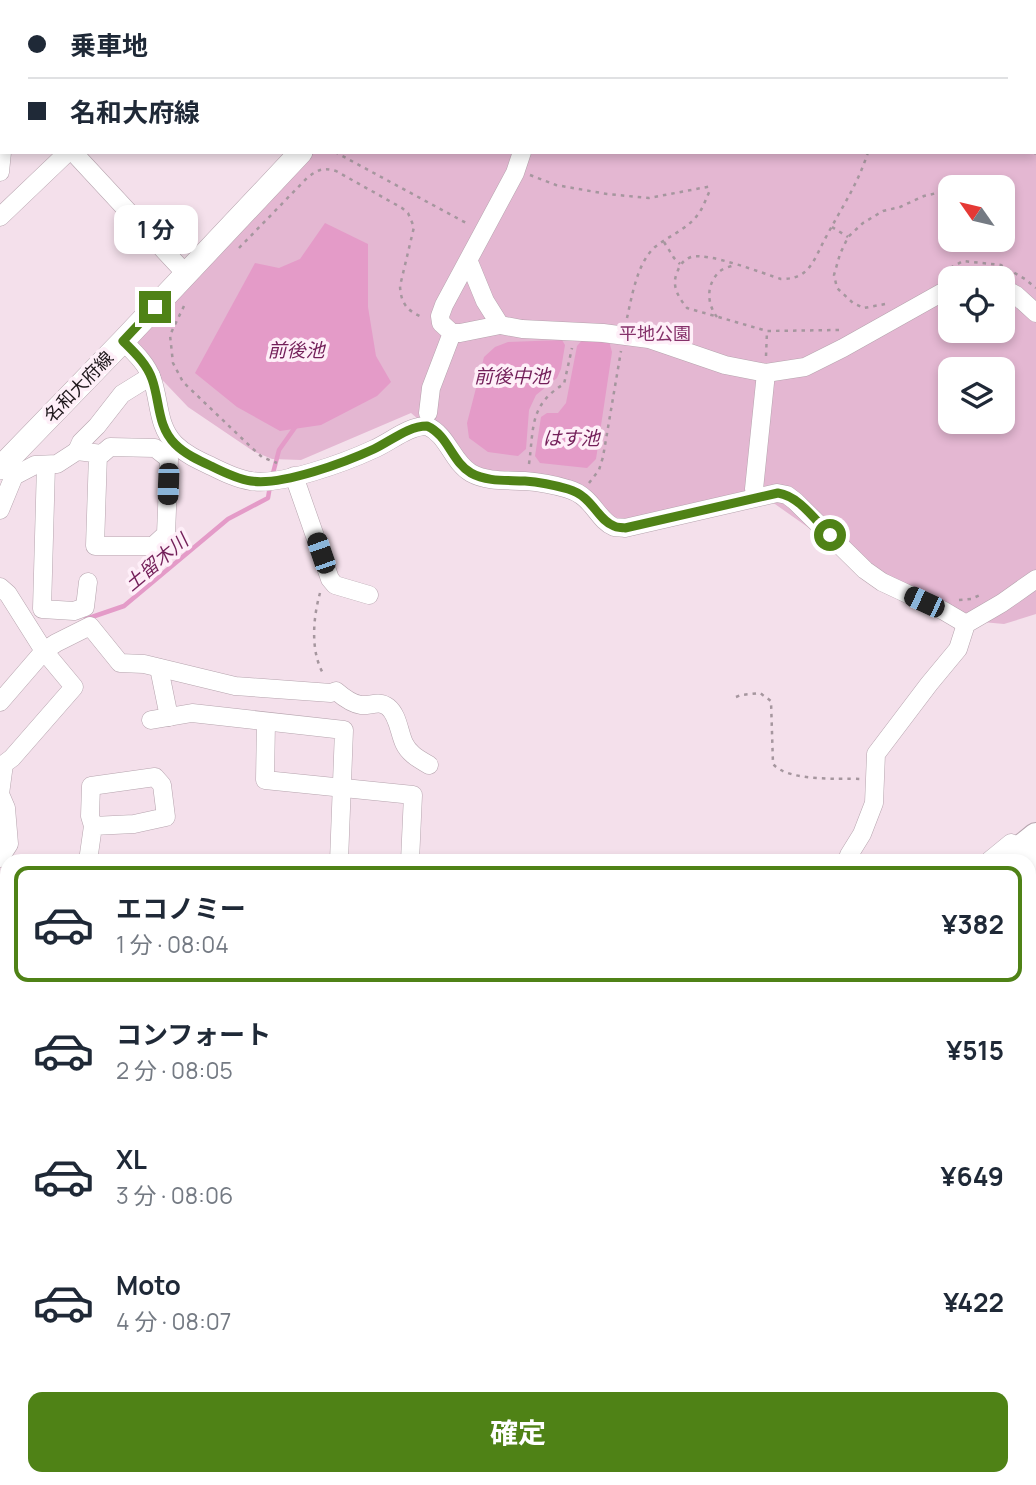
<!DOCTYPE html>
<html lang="ja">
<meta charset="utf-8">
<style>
body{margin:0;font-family:Manrope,"Noto Sans JP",sans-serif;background:#f6f6f7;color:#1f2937;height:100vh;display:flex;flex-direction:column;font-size:26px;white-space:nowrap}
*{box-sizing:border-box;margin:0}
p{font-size:23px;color:#747a83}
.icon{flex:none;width:38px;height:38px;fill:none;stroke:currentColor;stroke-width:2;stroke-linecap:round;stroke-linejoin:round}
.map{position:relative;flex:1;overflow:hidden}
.sheet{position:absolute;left:0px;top:854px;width:1036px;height:632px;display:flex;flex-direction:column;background:#fff;border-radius:21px 21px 0 0;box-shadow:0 4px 10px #0003}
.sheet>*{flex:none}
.guide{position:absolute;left:0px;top:0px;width:1036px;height:154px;box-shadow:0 4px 10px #0003;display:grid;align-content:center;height:154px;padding:0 28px;background:#fff}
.needle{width:46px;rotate:304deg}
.buttons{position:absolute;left:938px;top:175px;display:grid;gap:14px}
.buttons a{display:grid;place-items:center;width:77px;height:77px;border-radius:14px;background:#fff;box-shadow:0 4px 10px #0003;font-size:35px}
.end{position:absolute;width:32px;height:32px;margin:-16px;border:9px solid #4f8216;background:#fff;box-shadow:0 0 0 4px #fff}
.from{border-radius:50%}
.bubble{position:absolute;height:49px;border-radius:14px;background:#fff;box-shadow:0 4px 10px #0003;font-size:23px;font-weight:700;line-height:49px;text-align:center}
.car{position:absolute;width:21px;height:42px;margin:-21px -10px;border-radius:9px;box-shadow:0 0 5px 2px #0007;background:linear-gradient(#222 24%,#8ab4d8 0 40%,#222 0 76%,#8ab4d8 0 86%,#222 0)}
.guide b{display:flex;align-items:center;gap:24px;height:66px;font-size:26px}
.guide b+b{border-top:2px solid #e0e1e3}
.guide i{width:18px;height:18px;background:#1f2937}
ul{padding:12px 0 0;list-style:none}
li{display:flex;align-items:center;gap:21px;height:116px;margin:0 14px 10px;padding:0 14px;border:4px solid transparent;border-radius:14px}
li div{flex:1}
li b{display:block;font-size:26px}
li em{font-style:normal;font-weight:700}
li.current{border-color:#4f8216}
li>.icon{width:63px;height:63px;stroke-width:1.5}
.primary-button{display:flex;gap:14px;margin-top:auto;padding:14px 28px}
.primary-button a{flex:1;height:80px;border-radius:14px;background:#4f8216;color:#fff;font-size:28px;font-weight:700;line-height:80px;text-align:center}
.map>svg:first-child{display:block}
</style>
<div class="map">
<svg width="1036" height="1485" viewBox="0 0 1036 1485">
<rect width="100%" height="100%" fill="#f4e0eb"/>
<!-- green -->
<path fill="#e4b7d2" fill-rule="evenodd" d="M1034,125L1036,126V614L1004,624L961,620L894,588L765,497L649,521L609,517L567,493L484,476L411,413L301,460L272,459L253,451L188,407L128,344L311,152H1034ZM950,187H1003V240H950ZM950,278H1003V331H950ZM950,369H1003V422H950Z"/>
<!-- water -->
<g fill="#e49bc8">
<polygon points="325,223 368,244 368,307 376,356 391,382 377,396 321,425 280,431 237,407 195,373 255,263 279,268 300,259"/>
<polygon points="585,337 609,341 612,352 596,459 587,468 540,463 535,456 541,417 547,413 558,413 566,403 577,346"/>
<polygon points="562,340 565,345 561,369 557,378 536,395 529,410 526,449 518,456 488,452 469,438 467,423 484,357 495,347 508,342"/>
</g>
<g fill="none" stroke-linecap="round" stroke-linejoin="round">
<!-- stream -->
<g stroke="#e49bc8" stroke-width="4.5">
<polyline points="272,477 279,450 296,426"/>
<polyline points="86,619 124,606 228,519 268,498 270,486"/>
</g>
<!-- minor casing -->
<g stroke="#b6a4ae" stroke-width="19">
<g id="minor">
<polyline points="292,0 295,2"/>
<polyline points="527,0 527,2"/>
<polyline points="20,2 20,0"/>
<polyline points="212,2 226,0"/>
<polyline points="1034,103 1036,94"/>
<polyline points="1034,118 1036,119"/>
<polyline points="73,152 186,274"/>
<polyline points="0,172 2,152"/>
<polyline points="0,217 68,152"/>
<polyline points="1003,288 1016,295 1036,313"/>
<polyline points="500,325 522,329 603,333 649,339 725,365 766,373 805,367 843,348 950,288"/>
<polyline points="452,333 460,333 500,325 485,301 469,262"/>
<path d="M123,341C134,352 147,364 152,379C160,401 157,426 175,444C185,454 198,460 211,466C223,472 237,479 251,481C281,486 346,462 374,449C392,441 408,426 427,426C448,435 452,462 471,473C487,482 507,480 525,481C539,482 555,485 568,489C593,496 597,520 614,527C617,528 621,527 625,528L777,493L787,495L795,501L865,570L882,582L944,611L966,624"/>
<polyline points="428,413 431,388 452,333 441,323 440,316 444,305 515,173 522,152"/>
<polyline points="77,451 81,442 97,426 122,394 151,376"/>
<polyline points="46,465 42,609 74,611 85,607 88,582"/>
<polyline points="294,476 330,579 335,585 369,595"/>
<polyline points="754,489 766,373"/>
<polyline points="0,510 14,476 35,465 57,464 77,451 102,454 110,447 155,448 169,459 166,534 153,546 95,546 98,454"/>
<polyline points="0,587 8,594 44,651 74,687 12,758 4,764 0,794 6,808 9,844 0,858"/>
<polyline points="159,668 169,717"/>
<path d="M0,702L44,651L56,643L90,626L120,663L144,664L235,686L331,693L336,691C343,697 352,704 361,705C371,706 379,700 388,707C398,715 399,732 404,743C409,754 419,759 429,765"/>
<polyline points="151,720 192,713 344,730 339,861"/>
<polyline points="266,722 265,780 413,795 410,861"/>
<polyline points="88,861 93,826 90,816 91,786 155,777 162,785 166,817 134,824 93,826"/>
<polyline points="847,861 849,855 862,834 874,803 876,754 929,684 958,649 966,624 1002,603 1036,579"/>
<polyline points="989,861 1011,843"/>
<polyline points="0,886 7,887"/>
<polyline points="1029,989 1036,984"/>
<polyline points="1029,1060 1036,1060"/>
<polyline points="0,1090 7,1085"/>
<polyline points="0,1212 7,1212"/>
<polyline points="1029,1250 1036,1247"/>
<polyline points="1029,1266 1036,1280"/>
<polyline points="0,1355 7,1353"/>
<polyline points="1029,1360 1036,1358"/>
<polyline points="1029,1465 1036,1463"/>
<polyline points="454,1479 461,1485"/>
<polyline points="602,1479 606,1485"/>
<polyline points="801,1479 803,1485"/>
<polyline points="68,1485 77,1479"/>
<polyline points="345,1485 354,1479"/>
<polyline points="722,1485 725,1479"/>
<polyline points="976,1485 993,1479"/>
</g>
</g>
<!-- major casing -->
<g stroke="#b6a4ae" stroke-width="24">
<g id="major">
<polyline points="510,2 513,0"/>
<polyline points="0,468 123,341 301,152"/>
</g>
</g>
<!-- highway casing -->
<g stroke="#b6a4ae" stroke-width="28">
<g id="highway">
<polyline points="1005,861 1036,836"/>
<polyline points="1029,869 1036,863"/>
<polyline points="1029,892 1036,887"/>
<polyline points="1029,943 1036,937"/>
<polyline points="1029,968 1036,964"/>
<polyline points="191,1485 200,1479"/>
<polyline points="255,1485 264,1479"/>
</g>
</g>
<!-- path -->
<g stroke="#a5969e" stroke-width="2.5" stroke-dasharray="3.5 5" stroke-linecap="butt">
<polyline points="717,2 718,0"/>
<polyline points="335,152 468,224"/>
<polyline points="1034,152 1036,154"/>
<polyline points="530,175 556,185 607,194 649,198 712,186"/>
<polyline points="832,227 848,237"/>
<polyline points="664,242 674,258 680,264"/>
<path d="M239,248L308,177C318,170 323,167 336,171L402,208L408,213L414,227L400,286C401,305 408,311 424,318"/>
<polyline points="943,272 963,261 1001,265 1025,279 1036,288"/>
<polyline points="885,304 864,308 853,303 837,288 834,275 840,254 848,237 863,223 883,211 900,207 924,196 937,193"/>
<polyline points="184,306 170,335 173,363 183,382 252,448 262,457 277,463"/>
<path d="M717,317C707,304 706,286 718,273C721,269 729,267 734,265"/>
<path d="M627,318C632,296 637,263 655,247C670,235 688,229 699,213C704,206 707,196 711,188"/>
<path d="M839,330L767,331L687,308C679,298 671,286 677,273C679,266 683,260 691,257C708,252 762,273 781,279C789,279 795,278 802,274C814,266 819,249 826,237C842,207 858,184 868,152"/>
<polyline points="766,356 767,331"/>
<path d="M529,464C534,428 529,405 564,384L572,348"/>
<polyline points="589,483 599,470 603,457 621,351"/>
<path d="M320,593C313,618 310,652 324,675"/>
<polyline points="959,600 971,599 980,595"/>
<path d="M736,697L741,695L760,693L771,701L773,764C789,782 838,778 860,779"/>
</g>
<!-- minor -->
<use href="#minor" stroke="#fff" stroke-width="18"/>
<!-- major -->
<use href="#major" stroke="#fff" stroke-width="23"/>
<!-- highway -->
<use href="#highway" stroke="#fff" stroke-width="26"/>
</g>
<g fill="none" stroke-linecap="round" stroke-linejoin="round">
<!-- route -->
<path stroke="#4f8216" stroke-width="9" d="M155,307L123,341C134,352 147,364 152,379C160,401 157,426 175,444C185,454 198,460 211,466C223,472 237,479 251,481C282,486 346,462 374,449C391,441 408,426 427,426C448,435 452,462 471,473C487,482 507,480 525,481C539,482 554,485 568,489C593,496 597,520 614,526C617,528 621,527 625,528L778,493C799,496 815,520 830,535"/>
</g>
<g text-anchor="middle" stroke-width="7" stroke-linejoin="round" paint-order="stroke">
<!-- park labels -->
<g font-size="18" fill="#85316a" stroke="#feeff8">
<text x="655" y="340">平地公園</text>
</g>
<!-- street labels -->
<g font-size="18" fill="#1d161a" stroke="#feeff8">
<text transform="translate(79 387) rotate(-46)" y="6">名和大府線</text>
</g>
<!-- water labels -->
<g font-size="19" font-style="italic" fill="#731f59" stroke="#feeff8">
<text x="296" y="357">前後池</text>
<text x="512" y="383">前後中池</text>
<text x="571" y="445">はす池</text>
<text transform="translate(156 562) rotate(-40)" y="7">土留木川</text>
</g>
</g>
</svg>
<div class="buttons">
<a><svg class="needle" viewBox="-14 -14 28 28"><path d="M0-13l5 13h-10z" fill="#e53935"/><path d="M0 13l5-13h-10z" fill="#747a83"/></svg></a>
<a><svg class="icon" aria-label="locate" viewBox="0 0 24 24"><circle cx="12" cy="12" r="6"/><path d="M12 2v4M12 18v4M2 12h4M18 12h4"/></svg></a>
<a><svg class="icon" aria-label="layers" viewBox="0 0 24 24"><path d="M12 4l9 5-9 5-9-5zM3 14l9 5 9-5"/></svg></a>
</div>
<i class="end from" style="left:830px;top:535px"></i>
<i class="end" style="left:155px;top:307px"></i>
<div class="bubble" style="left:114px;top:205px;width:84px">1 分</div>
<i class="car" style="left:168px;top:484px;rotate:182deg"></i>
<i class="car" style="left:321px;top:553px;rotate:341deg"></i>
<i class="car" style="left:924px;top:602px;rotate:295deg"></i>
<div class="guide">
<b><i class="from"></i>乗車地</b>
<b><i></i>名和大府線</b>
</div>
<section class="sheet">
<ul>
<li class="current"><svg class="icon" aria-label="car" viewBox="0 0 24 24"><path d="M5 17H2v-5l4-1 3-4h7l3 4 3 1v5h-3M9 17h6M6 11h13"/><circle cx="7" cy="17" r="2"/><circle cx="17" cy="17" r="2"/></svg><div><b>エコノミー</b><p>1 分 · 08:04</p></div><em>¥382</em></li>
<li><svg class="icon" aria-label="car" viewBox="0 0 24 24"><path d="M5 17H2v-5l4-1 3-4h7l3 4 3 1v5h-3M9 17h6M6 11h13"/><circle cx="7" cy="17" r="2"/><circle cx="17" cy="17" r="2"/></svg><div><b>コンフォート</b><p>2 分 · 08:05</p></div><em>¥515</em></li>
<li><svg class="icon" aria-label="car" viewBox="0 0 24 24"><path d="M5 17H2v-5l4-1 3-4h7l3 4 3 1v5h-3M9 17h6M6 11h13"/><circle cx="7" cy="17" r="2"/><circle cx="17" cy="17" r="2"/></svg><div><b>XL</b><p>3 分 · 08:06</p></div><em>¥649</em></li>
<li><svg class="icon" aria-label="car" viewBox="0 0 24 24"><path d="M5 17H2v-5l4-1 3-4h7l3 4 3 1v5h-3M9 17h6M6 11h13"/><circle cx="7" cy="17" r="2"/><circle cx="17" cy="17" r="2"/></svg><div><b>Moto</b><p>4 分 · 08:07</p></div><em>¥422</em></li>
</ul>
<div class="primary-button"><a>確定</a></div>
</section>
</div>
